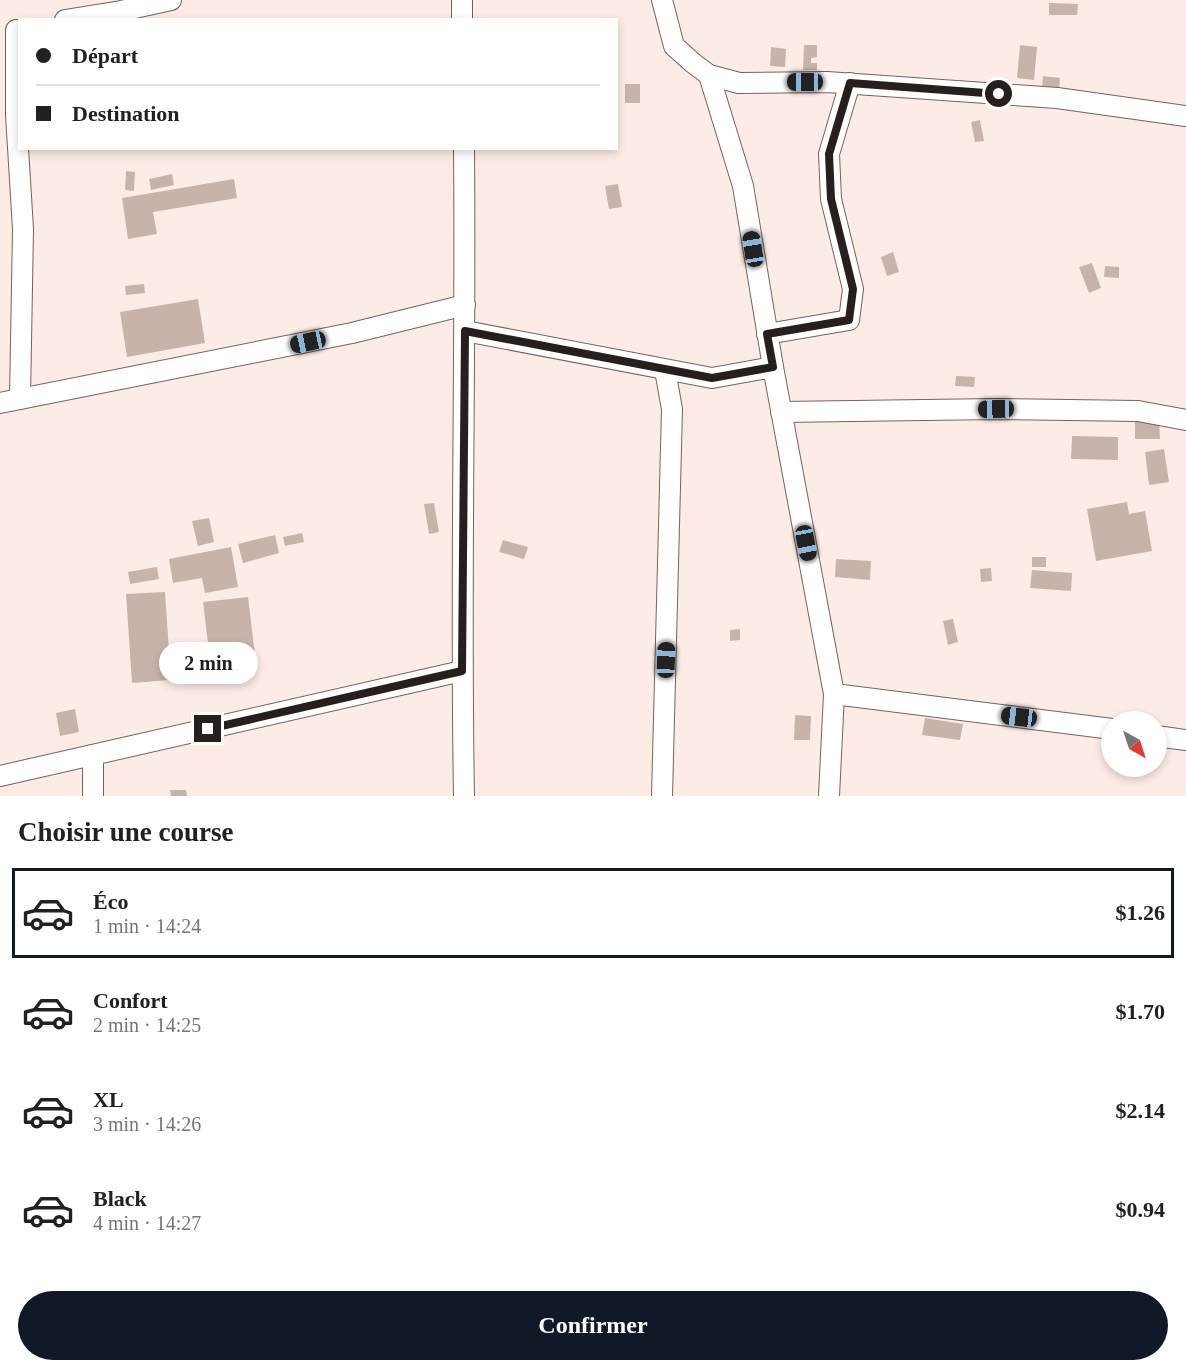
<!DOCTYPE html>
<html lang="fr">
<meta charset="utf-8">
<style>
body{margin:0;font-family:"Times New Roman",serif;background:#f6f6f6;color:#202124;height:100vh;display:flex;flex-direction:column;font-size:22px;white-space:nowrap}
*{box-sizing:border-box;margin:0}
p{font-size:20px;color:#757577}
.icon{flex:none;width:33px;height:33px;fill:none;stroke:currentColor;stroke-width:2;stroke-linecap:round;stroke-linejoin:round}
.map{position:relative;height:796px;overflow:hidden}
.side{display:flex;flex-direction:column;background:#fff;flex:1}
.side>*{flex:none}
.hud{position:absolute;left:18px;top:18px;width:600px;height:132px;border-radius:0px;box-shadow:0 3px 9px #0003;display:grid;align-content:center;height:132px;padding:0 18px;background:#fff}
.needle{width:39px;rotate:141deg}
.controls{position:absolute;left:1101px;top:711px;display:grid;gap:12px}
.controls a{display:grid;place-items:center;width:66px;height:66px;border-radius:50%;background:#fff;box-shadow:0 3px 9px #0003;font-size:30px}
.end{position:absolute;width:27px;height:27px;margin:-14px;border:8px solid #271f1c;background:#fff;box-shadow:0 0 0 3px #fff}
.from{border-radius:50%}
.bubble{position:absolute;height:42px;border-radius:21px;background:#fff;box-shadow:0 3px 9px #0003;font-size:20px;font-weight:800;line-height:42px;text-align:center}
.car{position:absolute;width:18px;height:36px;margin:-18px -9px;border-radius:8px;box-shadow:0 0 4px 2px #0007;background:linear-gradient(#222 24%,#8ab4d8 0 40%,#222 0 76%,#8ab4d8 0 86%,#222 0)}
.hud b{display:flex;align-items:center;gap:21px;height:57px;font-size:22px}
.hud b+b{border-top:2px solid #e0e0e0}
.hud i{width:15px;height:15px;background:#202124}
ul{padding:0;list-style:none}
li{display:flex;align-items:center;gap:18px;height:90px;margin:0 12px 9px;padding:0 6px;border:3px solid transparent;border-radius:0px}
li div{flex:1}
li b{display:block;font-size:22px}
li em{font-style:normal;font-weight:800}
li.current{border-color:#111827}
li>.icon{width:54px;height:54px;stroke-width:1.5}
h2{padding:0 18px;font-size:27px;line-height:72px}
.button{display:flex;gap:12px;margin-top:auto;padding:12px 18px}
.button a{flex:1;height:69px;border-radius:36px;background:#111827;color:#fff;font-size:24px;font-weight:800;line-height:69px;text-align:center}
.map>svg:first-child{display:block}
</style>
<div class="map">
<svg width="1186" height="796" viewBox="0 0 1186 796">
<rect width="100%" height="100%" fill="#fdece5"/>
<!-- building -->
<g fill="#c8b3ab">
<polygon points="1049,3 1078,4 1077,15 1049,15"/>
<polygon points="804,45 817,45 817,57 811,58 811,63 817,63 817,70 803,70"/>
<polygon points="1020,45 1037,47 1034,80 1017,78"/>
<polygon points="771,47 786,49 785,67 770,66"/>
<polygon points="1043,76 1060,78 1059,90 1042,88"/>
<rect x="625" y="84" width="15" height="19"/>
<polygon points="980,120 984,141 975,142 971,122"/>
<polygon points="126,171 135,172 134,191 125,190"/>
<polygon points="172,174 174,185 151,190 149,179"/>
<polygon points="234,179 237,198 153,212 157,234 128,239 122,198"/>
<polygon points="618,184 622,207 609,209 605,186"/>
<polygon points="893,252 899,272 887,276 881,257"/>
<polygon points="1092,263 1101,288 1089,293 1079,267"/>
<polygon points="1105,266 1119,267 1119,278 1104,277"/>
<polygon points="144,284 145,293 126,295 125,286"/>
<polygon points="198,299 205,343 127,357 120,312"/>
<polygon points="956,376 975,377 974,387 955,386"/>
<polygon points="1135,420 1159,420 1160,439 1135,439"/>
<polygon points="1072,436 1118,437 1118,460 1071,459"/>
<polygon points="1164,449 1169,482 1149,485 1145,452"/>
<polygon points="1127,502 1129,514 1145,511 1152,551 1096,561 1087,509"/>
<polygon points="434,503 439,532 429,534 424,504"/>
<polygon points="209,518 214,542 198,546 192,521"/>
<polygon points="302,533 304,542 285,546 283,537"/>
<polygon points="275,535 279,553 243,563 238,544"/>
<polygon points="503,540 528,547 524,559 499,552"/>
<polygon points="231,547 238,587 205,593 202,578 173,583 169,559"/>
<rect x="1032" y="557" width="14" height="10"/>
<polygon points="836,559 871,561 870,580 835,577"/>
<polygon points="157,567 159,579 130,584 128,572"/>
<polygon points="991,568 992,581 981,582 980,569"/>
<polygon points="1032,570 1072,573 1071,591 1030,588"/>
<polygon points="165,592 171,680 132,683 126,594"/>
<polygon points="248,597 256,663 211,668 203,602"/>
<polygon points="953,619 958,642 948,645 943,621"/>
<polygon points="740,629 740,640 730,641 730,630"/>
<polygon points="75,709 79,732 60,736 56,713"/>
<polygon points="795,715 811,716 810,740 794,740"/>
<polygon points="925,718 963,724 960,740 922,735"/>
<polygon points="170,790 186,790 187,796 171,796"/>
</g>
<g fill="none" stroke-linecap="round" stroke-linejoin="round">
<!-- minor casing -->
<g stroke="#75635b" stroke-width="22">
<g id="minor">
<polyline points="462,0 462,20"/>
<polyline points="662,0 674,46 693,63 709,75 739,83 827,82 1057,98 1186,116"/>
<polyline points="65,20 121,11 171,0"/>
<polyline points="16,30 16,115 23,229 20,399"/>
<polyline points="709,75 743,186 773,367 834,694 829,796"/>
<path d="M464,148C466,364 460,580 464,796"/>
<polyline points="465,331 712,378 773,367"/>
<polyline points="767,334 849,320 853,289 831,199 829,154 850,83"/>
<polyline points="0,403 352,333 465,305"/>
<polyline points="781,412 996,409 1138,411 1186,420"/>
<polyline points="834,694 1112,729"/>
<polyline points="1156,736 1186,740"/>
<polyline points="93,755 93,796"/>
<polyline points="0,776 462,671"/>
<polyline points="662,796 672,409 665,370"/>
</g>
</g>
<!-- minor -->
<use href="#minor" stroke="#fff" stroke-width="20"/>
</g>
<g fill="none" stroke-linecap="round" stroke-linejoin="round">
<!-- route -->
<polyline stroke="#271f1c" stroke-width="8" points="208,729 462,671 465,331 712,378 773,367 767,334 849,320 853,289 831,199 829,154 850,83 999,94"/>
</g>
</svg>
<div class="controls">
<a><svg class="needle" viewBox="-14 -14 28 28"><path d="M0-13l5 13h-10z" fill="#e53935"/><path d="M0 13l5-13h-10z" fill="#757577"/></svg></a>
</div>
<i class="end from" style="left:999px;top:94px"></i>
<i class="end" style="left:208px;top:729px"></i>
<div class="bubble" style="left:159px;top:642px;width:99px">2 min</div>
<i class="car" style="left:805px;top:82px;rotate:270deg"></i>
<i class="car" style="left:753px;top:249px;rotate:351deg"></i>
<i class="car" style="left:308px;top:342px;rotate:258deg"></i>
<i class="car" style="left:996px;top:409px;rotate:269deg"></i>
<i class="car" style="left:806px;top:543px;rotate:169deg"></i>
<i class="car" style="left:666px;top:660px;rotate:2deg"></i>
<i class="car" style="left:1019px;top:717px;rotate:277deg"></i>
<div class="hud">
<b><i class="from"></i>Départ</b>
<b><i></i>Destination</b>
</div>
</div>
<section class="side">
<h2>Choisir une course</h2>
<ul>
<li class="current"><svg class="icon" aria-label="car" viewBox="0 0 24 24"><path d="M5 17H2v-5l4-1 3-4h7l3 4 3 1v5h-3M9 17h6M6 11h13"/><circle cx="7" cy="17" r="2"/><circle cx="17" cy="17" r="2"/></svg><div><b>Éco</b><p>1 min · 14:24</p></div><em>$1.26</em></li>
<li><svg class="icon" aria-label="car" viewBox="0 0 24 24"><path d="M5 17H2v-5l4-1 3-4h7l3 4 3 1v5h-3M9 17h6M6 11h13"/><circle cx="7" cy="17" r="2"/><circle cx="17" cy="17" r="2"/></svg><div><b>Confort</b><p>2 min · 14:25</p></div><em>$1.70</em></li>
<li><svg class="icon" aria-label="car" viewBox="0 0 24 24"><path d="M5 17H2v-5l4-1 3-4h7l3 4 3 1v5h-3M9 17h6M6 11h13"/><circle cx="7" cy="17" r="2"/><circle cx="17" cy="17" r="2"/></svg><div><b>XL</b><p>3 min · 14:26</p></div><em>$2.14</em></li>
<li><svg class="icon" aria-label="car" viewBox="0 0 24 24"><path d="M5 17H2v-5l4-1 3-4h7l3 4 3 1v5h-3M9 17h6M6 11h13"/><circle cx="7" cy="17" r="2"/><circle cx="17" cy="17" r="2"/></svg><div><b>Black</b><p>4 min · 14:27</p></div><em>$0.94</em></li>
</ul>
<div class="button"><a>Confirmer</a></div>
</section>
